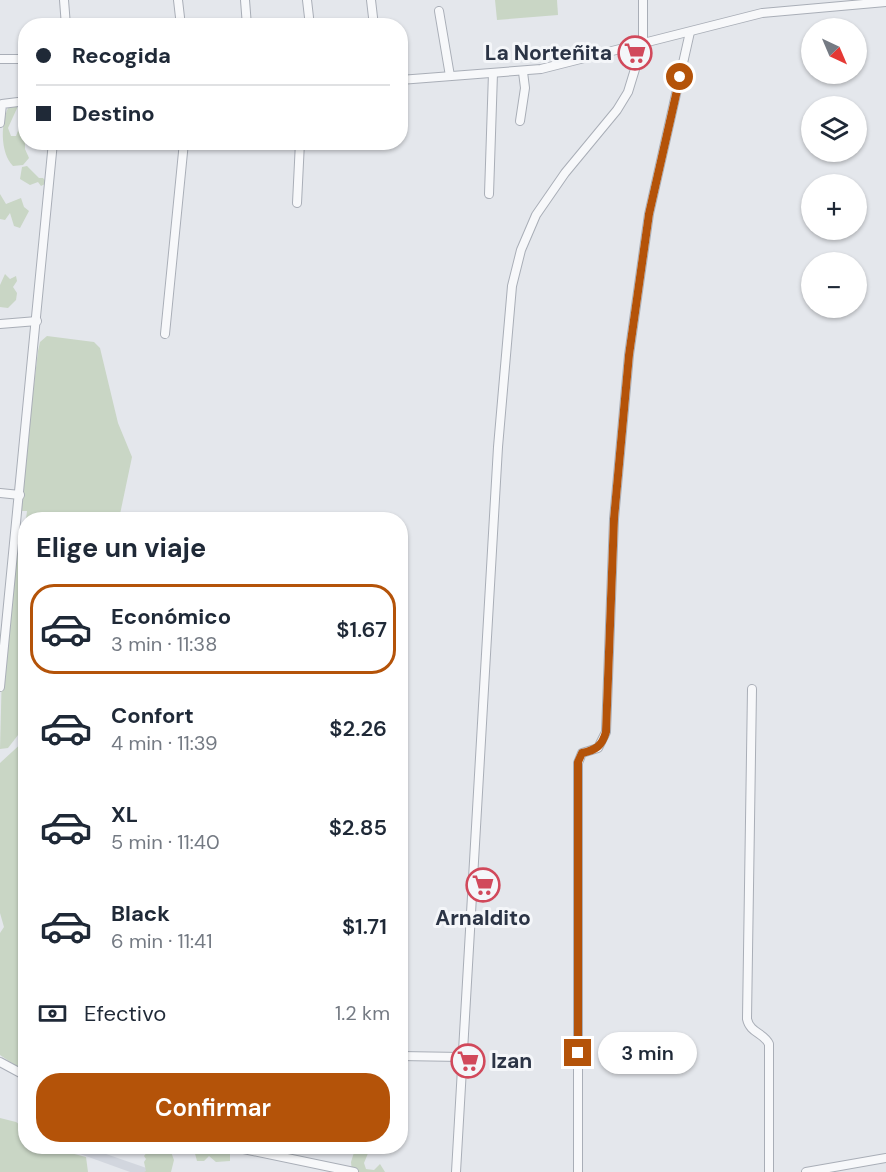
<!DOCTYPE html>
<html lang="es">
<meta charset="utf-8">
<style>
body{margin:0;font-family:"DM Sans",sans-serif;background:#f2f2f3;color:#1f2937;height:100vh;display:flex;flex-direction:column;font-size:22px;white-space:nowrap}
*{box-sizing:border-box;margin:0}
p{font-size:20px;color:#747a83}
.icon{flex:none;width:33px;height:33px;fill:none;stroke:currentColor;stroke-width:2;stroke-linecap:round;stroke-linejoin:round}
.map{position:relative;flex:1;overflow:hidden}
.drawer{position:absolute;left:18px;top:512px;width:390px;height:642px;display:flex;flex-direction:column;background:#fff;border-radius:24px;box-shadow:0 2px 4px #0004}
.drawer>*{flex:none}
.guide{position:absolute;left:18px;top:18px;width:390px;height:132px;border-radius:24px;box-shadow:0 2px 4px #0004;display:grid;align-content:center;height:132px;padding:0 18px;background:#fff}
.needle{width:39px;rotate:136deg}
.tools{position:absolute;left:801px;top:18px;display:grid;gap:12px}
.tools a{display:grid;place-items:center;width:66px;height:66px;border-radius:50%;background:#fff;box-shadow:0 2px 4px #0004;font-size:30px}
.end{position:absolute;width:27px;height:27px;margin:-14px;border:8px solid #b45309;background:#fff;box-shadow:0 0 0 3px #fff}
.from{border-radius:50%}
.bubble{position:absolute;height:42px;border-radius:21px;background:#fff;box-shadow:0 2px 4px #0004;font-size:20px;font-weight:600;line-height:42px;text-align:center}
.guide b{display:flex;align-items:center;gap:21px;height:57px;font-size:22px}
.guide b+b{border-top:2px solid #e0e1e3}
.guide i{width:15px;height:15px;background:#1f2937}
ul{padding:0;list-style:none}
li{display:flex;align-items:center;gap:18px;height:90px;margin:0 12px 9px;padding:0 6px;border:3px solid transparent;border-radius:24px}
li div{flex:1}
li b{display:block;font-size:22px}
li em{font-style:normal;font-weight:600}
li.current{border-color:#b45309}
li>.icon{width:54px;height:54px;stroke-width:1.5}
h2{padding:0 18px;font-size:27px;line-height:72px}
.pay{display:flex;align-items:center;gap:15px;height:66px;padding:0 18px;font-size:22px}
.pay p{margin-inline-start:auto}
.cta{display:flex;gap:12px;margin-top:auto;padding:12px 18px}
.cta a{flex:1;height:69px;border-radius:24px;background:#b45309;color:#fff;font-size:24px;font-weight:600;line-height:69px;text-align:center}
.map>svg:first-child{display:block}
</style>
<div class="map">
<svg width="886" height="1172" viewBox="0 0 886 1172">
<rect width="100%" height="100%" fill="#e4e7ec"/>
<!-- built -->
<polygon fill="#d2d6de" points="58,1146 83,1146 158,1172 130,1172"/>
<!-- green -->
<g fill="#c9d6c5">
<polygon points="495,0 557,0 558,15 497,20"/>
<path d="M10,104L18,106L8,128L11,136H16L25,113V149L29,158L23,165L13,166C0,153 0,121 10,104Z"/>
<polygon points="27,166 39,178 43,178 47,183 41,186 38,182 30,185 20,179 22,167"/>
<polygon points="0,194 6,204 21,198 24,207 29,211 20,228 14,226 10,213 5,220 0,219"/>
<polygon points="5,274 10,279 16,276 17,281 13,287 17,293 16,300 8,308 0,307 0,285"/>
<polygon points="47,336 94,342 100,348 118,423 132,457 119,519 26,519 27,511 19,511 38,351 40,342"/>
<polygon points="19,528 25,528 25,726 8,748 0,749 2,670"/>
<polygon points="25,740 25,1072 0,1055 0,933 4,927 0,913 0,763"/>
<polygon points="0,1118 16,1122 25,1129 26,1146 57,1146 59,1150 86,1157 88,1172 0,1172"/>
<polygon points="146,1146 172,1146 170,1149 174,1160 171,1172 144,1172 146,1171 144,1162 146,1159 144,1156 148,1151"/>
<path d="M200,1146L209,1151C218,1145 221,1148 230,1152V1161L216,1162L209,1156L204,1161H197L194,1150Z"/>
<polygon points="356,1146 371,1146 364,1163 366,1169 374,1170 380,1164 385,1172 352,1172 351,1162"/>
</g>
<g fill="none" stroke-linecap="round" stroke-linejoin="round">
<!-- minor casing -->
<g stroke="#a9aeb7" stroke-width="10">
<g id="minor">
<polyline points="64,0 66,26"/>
<polyline points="178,0 181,26"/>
<polyline points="245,0 247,26"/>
<polyline points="307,0 310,26"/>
<polyline points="371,0 374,26"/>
<polyline points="439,11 450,76"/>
<polyline points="0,59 26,59"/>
<polyline points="400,80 541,69 762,13 886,2"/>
<polyline points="520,121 525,88 523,72"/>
<polyline points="0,123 2,104 26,101"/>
<polyline points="489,194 493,73"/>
<polyline points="297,203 300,142"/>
<polyline points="0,324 37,321"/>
<polyline points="165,334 184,142"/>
<polyline points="0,493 20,495"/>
<polyline points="0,687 53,142"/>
<path d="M752,689L747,1019C750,1033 764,1033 769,1044V1172"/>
<polyline points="400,1056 462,1057"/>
<polyline points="0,1062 26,1076"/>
<polyline points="229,1146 354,1172"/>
<polyline points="456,1172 498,447 512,286 521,250 536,215 565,173 617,110 628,92 643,43 643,0"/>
<polyline points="578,1172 578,763 582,753 598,748 606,732 614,519 629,355 649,214 690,32"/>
<polyline points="806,1172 886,1158"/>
</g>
</g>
<!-- minor -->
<use href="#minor" stroke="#f7f8fa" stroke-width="8"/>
</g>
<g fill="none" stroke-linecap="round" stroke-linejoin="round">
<!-- route -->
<path stroke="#b45309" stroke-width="8" d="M578,1053V762L582,753C596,750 602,746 606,732L614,519L629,355L649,214L680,77"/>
</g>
<!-- icons -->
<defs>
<g id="supermarket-ring" transform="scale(1.725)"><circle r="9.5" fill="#f4f6f9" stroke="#d1495b" stroke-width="1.5"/><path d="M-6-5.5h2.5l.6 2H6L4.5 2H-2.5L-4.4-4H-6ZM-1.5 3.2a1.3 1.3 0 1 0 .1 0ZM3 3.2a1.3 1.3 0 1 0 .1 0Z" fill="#d1495b"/></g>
</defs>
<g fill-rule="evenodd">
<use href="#supermarket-ring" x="635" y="53"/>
<use href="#supermarket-ring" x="483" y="885"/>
<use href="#supermarket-ring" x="468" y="1061"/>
</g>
<g text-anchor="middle" stroke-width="6" stroke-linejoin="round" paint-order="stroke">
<!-- poi labels -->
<g font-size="21" font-weight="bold" fill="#2b3445" stroke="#f4f6f9" text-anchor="end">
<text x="612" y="60">La Norteñita</text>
<text x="483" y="925" text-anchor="middle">Arnaldito</text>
<text x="491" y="1068" text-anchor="start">Izan</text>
</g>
</g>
</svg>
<div class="tools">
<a><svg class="needle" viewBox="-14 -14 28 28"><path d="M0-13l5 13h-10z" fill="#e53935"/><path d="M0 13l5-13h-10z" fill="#747a83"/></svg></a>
<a><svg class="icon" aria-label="layers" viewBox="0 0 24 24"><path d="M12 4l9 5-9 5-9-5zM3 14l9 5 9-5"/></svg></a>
<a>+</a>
<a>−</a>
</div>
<i class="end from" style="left:680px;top:77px"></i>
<i class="end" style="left:578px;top:1053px"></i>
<div class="bubble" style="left:598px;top:1032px;width:99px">3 min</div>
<div class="guide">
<b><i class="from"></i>Recogida</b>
<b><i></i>Destino</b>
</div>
<section class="drawer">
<h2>Elige un viaje</h2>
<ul>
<li class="current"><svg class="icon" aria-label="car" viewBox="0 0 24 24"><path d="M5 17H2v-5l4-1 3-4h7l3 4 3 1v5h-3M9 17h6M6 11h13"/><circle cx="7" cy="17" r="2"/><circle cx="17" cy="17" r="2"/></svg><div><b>Económico</b><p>3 min · 11:38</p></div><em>$1.67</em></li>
<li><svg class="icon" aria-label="car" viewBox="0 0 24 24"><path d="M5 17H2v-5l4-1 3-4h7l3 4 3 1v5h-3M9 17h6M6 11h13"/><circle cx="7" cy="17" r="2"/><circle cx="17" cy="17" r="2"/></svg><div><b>Confort</b><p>4 min · 11:39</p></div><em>$2.26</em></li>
<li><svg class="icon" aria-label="car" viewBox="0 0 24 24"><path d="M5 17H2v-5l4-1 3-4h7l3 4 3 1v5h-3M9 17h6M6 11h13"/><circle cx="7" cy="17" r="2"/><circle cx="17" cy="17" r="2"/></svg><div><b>XL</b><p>5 min · 11:40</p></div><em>$2.85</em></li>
<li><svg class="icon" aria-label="car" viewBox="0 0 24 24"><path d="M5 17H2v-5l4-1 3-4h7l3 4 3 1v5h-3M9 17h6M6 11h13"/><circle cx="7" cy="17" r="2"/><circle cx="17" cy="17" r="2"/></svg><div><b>Black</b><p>6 min · 11:41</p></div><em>$1.71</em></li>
</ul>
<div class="pay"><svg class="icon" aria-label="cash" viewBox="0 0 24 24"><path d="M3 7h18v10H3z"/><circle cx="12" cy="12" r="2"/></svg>Efectivo<p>1.2 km</p></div>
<div class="cta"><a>Confirmar</a></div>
</section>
</div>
